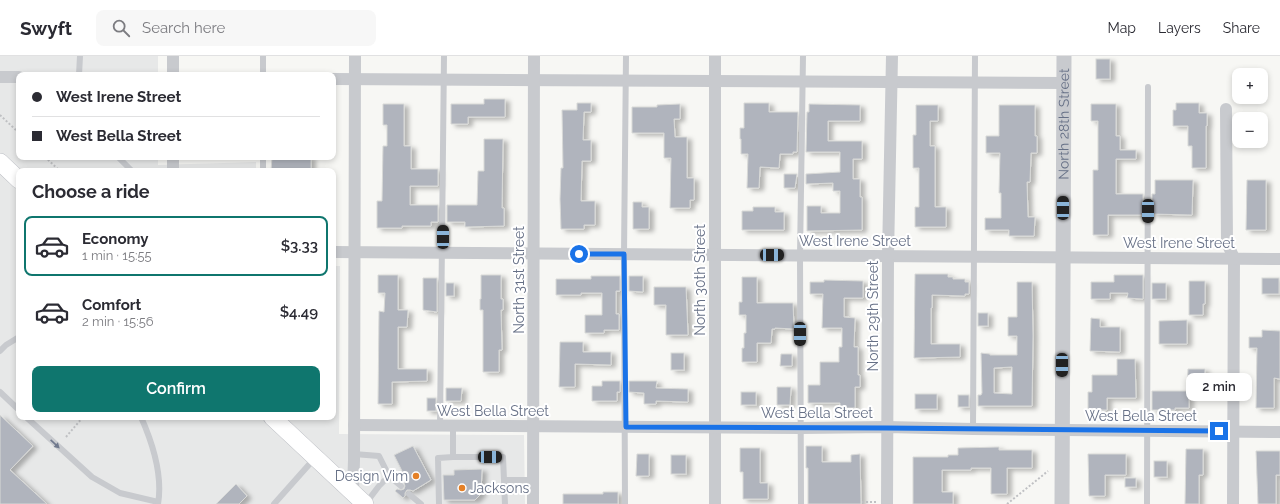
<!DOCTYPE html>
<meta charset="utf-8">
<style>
body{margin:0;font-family:Raleway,sans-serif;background:#f7f7f7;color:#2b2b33;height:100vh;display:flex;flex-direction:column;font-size:15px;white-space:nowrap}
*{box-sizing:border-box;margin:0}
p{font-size:13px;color:#7c7c81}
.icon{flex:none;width:22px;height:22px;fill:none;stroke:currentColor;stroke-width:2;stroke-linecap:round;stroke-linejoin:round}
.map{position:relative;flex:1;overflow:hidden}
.panel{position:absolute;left:16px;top:112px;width:320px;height:252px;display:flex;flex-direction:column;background:#fff;border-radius:8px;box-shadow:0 2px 6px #0003}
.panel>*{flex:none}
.banner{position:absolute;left:16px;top:16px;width:320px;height:88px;border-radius:8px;box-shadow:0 2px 6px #0003;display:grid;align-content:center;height:88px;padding:0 16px;background:#fff}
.controls{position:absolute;left:1232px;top:12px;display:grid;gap:8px}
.controls a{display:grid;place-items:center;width:36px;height:36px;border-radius:8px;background:#fff;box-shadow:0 2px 6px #0003;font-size:20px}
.end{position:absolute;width:18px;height:18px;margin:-9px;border:5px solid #1a73e8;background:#fff;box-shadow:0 0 0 2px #fff}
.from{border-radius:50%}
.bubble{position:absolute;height:28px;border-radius:8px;background:#fff;box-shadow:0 2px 6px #0003;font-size:13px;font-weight:600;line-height:28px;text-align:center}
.car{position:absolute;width:12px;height:24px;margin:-12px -6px;border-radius:5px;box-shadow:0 0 3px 1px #0007;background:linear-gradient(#222 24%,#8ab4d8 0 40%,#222 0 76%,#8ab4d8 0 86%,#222 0)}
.banner b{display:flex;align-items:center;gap:14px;height:38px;font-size:15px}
.banner b+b{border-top:1px solid #e1e1e2}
.banner i{width:10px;height:10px;background:#2b2b33}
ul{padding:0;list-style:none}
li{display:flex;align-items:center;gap:12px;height:60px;margin:0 8px 6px;padding:0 8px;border:2px solid transparent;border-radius:8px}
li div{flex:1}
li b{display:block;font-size:15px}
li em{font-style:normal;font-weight:600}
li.active{border-color:#0f766e}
li>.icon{width:36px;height:36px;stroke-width:1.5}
h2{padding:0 16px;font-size:18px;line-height:48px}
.button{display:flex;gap:8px;margin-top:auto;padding:8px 16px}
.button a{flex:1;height:46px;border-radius:8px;background:#0f766e;color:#fff;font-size:16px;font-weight:600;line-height:46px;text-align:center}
header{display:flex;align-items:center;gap:24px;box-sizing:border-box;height:56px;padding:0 20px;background:#fff;border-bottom:1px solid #e1e1e2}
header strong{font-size:19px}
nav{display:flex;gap:22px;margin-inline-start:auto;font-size:14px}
.search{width:280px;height:36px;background:#f7f7f7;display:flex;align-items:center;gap:10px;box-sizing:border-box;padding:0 14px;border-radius:8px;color:#7c7c81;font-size:15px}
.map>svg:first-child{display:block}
</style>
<header>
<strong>Swyft</strong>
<div class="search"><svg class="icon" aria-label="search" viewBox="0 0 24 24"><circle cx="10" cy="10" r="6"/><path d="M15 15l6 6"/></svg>Search here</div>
<nav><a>Map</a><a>Layers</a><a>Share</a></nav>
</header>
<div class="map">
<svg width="1280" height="448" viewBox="0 0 1280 448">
<defs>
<filter id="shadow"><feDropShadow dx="4.5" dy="2.5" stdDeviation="2" flood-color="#0004"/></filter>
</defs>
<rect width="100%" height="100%" fill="#f7f7f4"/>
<!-- built -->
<polygon fill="#e7e8e8" points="0,0 158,0 158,19 19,19 19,101 158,101 158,109 256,106 256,115 19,115 19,361 333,361 333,210 340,210 339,378 524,379 525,448 0,448"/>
<!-- building -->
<g fill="#b0b4bd" stroke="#d8d9d7" fill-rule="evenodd" filter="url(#shadow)">
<rect x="1096" y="3" width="14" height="20"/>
<polygon points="484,43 505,43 505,61 468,61 468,68 451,68 451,48 484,48"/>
<polygon points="577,47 591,47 591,56 584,56 583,84 591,84 591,105 582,105 581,145 595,145 595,169 584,169 584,173 561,173 560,143 561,112 563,112 562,54 577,54"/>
<polygon points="744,47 769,47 769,56 798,56 797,96 793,96 793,98 780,98 779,112 760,111 759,132 747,132 748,98 741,98 741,83 740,83 740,72 744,72"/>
<polygon points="1176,47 1199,47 1199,57 1207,57 1207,70 1206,70 1206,112 1192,112 1192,90 1188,90 1188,70 1173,70 1173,54 1176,54"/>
<polygon points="383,48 404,48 404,90 411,90 411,113 438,113 438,130 410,130 410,149 438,149 438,166 431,166 431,170 402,170 402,172 377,172 377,145 382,145 383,90 387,90 387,69 383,69"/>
<polygon points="680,48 680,63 674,63 675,81 687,81 687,122 694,122 694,144 690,144 690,152 670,152 671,102 664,102 664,77 632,77 632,51 657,51 657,49"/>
<polygon points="809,48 860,49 860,65 828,65 828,85 862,85 862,103 853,103 853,123 860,123 860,141 862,141 862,174 807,175 807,150 821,150 821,157 840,157 840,135 833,135 833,127 806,128 806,118 840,116 840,96 806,96 807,56 809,56"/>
<polygon points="1091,48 1116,48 1116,80 1120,80 1120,94 1136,94 1136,103 1116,103 1116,138 1143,138 1143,159 1108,159 1108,179 1093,179 1093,114 1098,114 1098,65 1091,65"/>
<polygon points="916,49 938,49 938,65 930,65 930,90 935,90 935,151 946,151 946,171 915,171 915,151 919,151 919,112 913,112 913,79 916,79"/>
<polygon points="999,49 1035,49 1035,80 1037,80 1037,97 1031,97 1030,126 1027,126 1028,161 1035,161 1034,180 1009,180 1009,174 985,174 985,162 1001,162 1001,137 999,137 1000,97 986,97 986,80 999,80"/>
<polygon points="484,83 503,83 502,152 504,152 504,170 465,171 465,166 447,166 447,149 477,149 478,115 484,115"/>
<polygon points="272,101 311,101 311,115 271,115"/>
<polygon points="784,118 797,118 795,132 784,132"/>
<polygon points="1155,124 1193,124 1192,159 1152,158 1152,138 1155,138"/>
<polygon points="1247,124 1266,124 1266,174 1246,174"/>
<polygon points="633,146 642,146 642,151 649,151 649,173 633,173"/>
<polygon points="753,151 775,151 775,156 784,156 784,174 742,174 742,155 753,155"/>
<polygon points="915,218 948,218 948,221 953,221 953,223 965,223 965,226 969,226 969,238 965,238 965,240 932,239 932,252 931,252 931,288 960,288 960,301 914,302"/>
<polygon points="378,219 398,219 398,254 408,254 407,271 398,271 398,313 427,313 427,325 392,326 392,348 378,348 379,255 384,256 385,237 378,237"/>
<polygon points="481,219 501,219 501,243 503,243 503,254 501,254 502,294 499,294 499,316 483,316 483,254 480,254 480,243 481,243"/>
<polygon points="1114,219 1143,219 1143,243 1127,242 1128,237 1110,237 1110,243 1091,243 1091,226 1114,226"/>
<polygon points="591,220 620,220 620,235 616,235 616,258 619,258 619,274 604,274 604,277 585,277 585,259 602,259 602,237 581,237 581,239 556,239 556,223 591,223"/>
<polygon points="629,220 643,220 643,236 629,235"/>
<polygon points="742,221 757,221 757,247 793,247 794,273 775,272 775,273 772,273 771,287 757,287 757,306 742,306 742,292 744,292 744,277 746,277 746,259 739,259 739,246 742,246"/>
<polygon points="423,222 437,222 437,256 423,254"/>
<rect x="1262" y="222" width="17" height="16"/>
<polygon points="824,224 863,225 863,242 844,242 844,261 855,262 854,291 858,291 858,319 860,319 860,331 855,331 855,352 840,352 840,347 808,347 808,329 820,329 820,306 839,306 839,291 842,291 842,272 822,272 823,238 810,238 810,226 824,226"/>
<polygon points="1189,225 1205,225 1205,248 1203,248 1203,259 1189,259"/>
<path d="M1017,226H1032L1033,280L1032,350H978V339H981L982,337L981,297L990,298V299H1017V280H1008V261H1017ZM1012,311V338L994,337V312Z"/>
<rect x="446" y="227" width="8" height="13"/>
<rect x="1152" y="227" width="14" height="16"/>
<polygon points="654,231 686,231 688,279 666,279 666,249 654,249"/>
<rect x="978" y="257" width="10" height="13"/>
<polygon points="1091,262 1100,263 1100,271 1120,271 1120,296 1090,295"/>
<polygon points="1187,264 1187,288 1159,288 1159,265"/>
<polygon points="1262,274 1280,275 1280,323 1274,322 1274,352 1256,352 1257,292 1249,292 1249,281 1262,281"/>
<polygon points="560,286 583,286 583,296 611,296 611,309 575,308 575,331 559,331"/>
<rect x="671" y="297" width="13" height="17"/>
<polygon points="781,298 792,298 792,310 780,310"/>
<polygon points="1117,303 1135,303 1136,342 1107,342 1107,354 1088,354 1088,336 1092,336 1092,319 1117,319"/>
<polygon points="1188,313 1205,313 1204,335 1187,335"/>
<polygon points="602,325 620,325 620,336 617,336 617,345 592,345 592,330 602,330"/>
<polygon points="629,325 657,325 656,332 688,333 688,346 656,345 656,348 644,348 644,337 629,336"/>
<polygon points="777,331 791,331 790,349 777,349"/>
<polygon points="446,332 462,332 461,345 446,345"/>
<polygon points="1152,335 1189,335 1189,352 1175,352 1175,354 1152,354"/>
<rect x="741" y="336" width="15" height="13"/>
<rect x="915" y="338" width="22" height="15"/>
<rect x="958" y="339" width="11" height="12"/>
<rect x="427" y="342" width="9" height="13"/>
<polygon points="0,359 33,390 10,414 47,448 0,448"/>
<polygon points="413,390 431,424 413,435 410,434 407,434 405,437 405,440 403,442 395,435 397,433 401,434 404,433 405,430 404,427 406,425 401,416 402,415 394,399"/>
<polygon points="806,390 822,390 822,406 851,406 851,399 860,398 861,448 808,448 808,412 806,412"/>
<polygon points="999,391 999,394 1032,394 1032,412 1007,412 1007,438 991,438 991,412 971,412 971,414 942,414 942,436 953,436 953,448 913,448 913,401 948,401 948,399 958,399 958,392"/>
<polygon points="740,392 760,392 760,427 768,427 768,443 743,443 743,416 740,416"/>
<polygon points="1186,393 1203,393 1203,419 1199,419 1199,448 1185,448"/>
<polygon points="1256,395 1280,395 1280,419 1276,419 1276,448 1258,448"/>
<polygon points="637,398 649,398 649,420 636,420"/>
<polygon points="1088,398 1126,398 1126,419 1105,419 1105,440 1089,440"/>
<rect x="671" y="399" width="15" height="19"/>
<rect x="1154" y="405" width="13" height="16"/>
<polygon points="482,413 481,438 475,444 444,444 443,419 454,419 454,414"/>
<rect x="1125" y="422" width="11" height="9"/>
<polygon points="236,428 247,440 239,448 216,448"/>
<polygon points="603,436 618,436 618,448 563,448 563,438 603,438"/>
</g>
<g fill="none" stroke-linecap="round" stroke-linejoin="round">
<!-- secondary casing -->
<g stroke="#bcbec4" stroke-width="18">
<g id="secondary">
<polyline points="0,106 19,124"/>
<polyline points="272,361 365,448"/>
</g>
</g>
<!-- path -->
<g stroke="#bfc0c3" stroke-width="2" stroke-dasharray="2 2" stroke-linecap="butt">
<polyline points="0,59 19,77"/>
<polyline points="45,101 60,115"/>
<polyline points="66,381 83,361"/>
<polyline points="862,446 877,446"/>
<polyline points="1007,448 1048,415"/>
</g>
<!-- service -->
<g stroke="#c8cace" stroke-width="6">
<polyline points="263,0 263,19"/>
<polyline points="79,19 80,0"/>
<polyline points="118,101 132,115"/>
<polyline points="263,101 263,115"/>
<polyline points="0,295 6,289 19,281"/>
<polyline points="0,336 19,354"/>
<polyline points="26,361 92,421 120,437 158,446"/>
<path d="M141,361C153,388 163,419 158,448"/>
<polyline points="440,370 444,0"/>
<polyline points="973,373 975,0"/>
<polyline points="354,398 379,400 389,420 379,430 366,447"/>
<polyline points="453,401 503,401 504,424"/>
<polyline points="389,420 401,430"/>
<polyline points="409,438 421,448"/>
<polyline points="274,448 314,403"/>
<polyline points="439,448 438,402 453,401 453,370"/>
<polyline points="505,448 504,424 533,424"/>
<polyline points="625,448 624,198 626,0"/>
<polyline points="801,448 800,200 803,0"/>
<polyline points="1147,448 1148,31"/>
</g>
<!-- minor -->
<g stroke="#c8cace" stroke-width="12">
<polyline points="173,0 173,19"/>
<polyline points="715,0 715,448"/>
<polyline points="0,21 19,21"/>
<polyline points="333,23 1064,27"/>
<polyline points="1226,53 1227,187 1234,202 1233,448"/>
<polyline points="173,115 173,101"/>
<polyline points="333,196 1280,203"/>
<polyline points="354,369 801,372 887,371 973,373 1280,376"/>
<polyline points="353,436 354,404 355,0"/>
<polyline points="533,448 534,0"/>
<polyline points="887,448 888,200 892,0"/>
</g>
<!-- tertiary -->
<path stroke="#c8cace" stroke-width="15" id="s1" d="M1062,448L1064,0"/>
<!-- secondary -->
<use href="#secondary" stroke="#fff" stroke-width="17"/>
</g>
<!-- one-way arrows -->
<defs><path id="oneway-solid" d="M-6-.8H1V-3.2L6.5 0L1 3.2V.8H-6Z"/></defs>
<use fill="#70798d" href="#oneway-solid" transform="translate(55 388) rotate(43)"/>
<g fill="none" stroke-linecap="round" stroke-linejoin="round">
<!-- route -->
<polyline stroke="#1a73e8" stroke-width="5" points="579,198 624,198 626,371 887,372 1219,375"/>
</g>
<!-- markers -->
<g fill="#e58027" stroke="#fff" stroke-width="1.5">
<circle cx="416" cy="420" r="4"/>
<circle cx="462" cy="432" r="4"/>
</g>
<g text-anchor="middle" stroke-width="4" stroke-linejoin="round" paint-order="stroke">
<!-- street labels -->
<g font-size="14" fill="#667086" stroke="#fff">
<text dy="5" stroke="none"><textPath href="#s1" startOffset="380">North 28th Street</textPath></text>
<text x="855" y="190">West Irene Street</text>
<text x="1179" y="192">West Irene Street</text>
<text transform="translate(519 224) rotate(-90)" y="5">North 31st Street</text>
<text transform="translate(700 224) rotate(-90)" y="5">North 30th Street</text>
<text transform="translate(873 260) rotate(-90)" y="5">North 29th Street</text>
<text x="493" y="360">West Bella Street</text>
<text x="817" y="362">West Bella Street</text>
<text x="1141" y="365">West Bella Street</text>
</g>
<!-- poi labels -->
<g font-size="14" fill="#667086" stroke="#fff" text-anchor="end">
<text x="408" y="425">Design Vim</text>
<text x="470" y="437" text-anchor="start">Jacksons</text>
</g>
</g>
</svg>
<div class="controls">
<a>+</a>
<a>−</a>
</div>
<i class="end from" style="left:579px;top:198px"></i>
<i class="end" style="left:1219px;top:375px"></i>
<div class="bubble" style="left:1186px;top:317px;width:66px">2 min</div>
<i class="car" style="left:1063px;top:152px;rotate:0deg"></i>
<i class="car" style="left:1148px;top:155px;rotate:180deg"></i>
<i class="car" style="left:443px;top:181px;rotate:0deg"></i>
<i class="car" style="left:772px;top:199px;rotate:90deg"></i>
<i class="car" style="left:800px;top:278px;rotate:180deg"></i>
<i class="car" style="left:1062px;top:309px;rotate:180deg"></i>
<i class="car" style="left:490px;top:401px;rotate:90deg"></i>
<div class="banner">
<b><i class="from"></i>West Irene Street</b>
<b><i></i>West Bella Street</b>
</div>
<section class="panel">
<h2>Choose a ride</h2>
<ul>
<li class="active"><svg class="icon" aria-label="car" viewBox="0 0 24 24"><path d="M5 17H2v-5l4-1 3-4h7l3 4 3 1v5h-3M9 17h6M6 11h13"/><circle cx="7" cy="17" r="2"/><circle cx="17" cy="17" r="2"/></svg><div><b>Economy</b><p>1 min · 15:55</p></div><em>$3.33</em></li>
<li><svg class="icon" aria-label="car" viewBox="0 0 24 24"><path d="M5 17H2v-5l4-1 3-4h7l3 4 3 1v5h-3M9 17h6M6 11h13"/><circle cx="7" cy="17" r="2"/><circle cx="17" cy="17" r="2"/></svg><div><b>Comfort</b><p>2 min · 15:56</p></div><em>$4.49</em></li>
</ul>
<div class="button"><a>Confirm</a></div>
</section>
</div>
